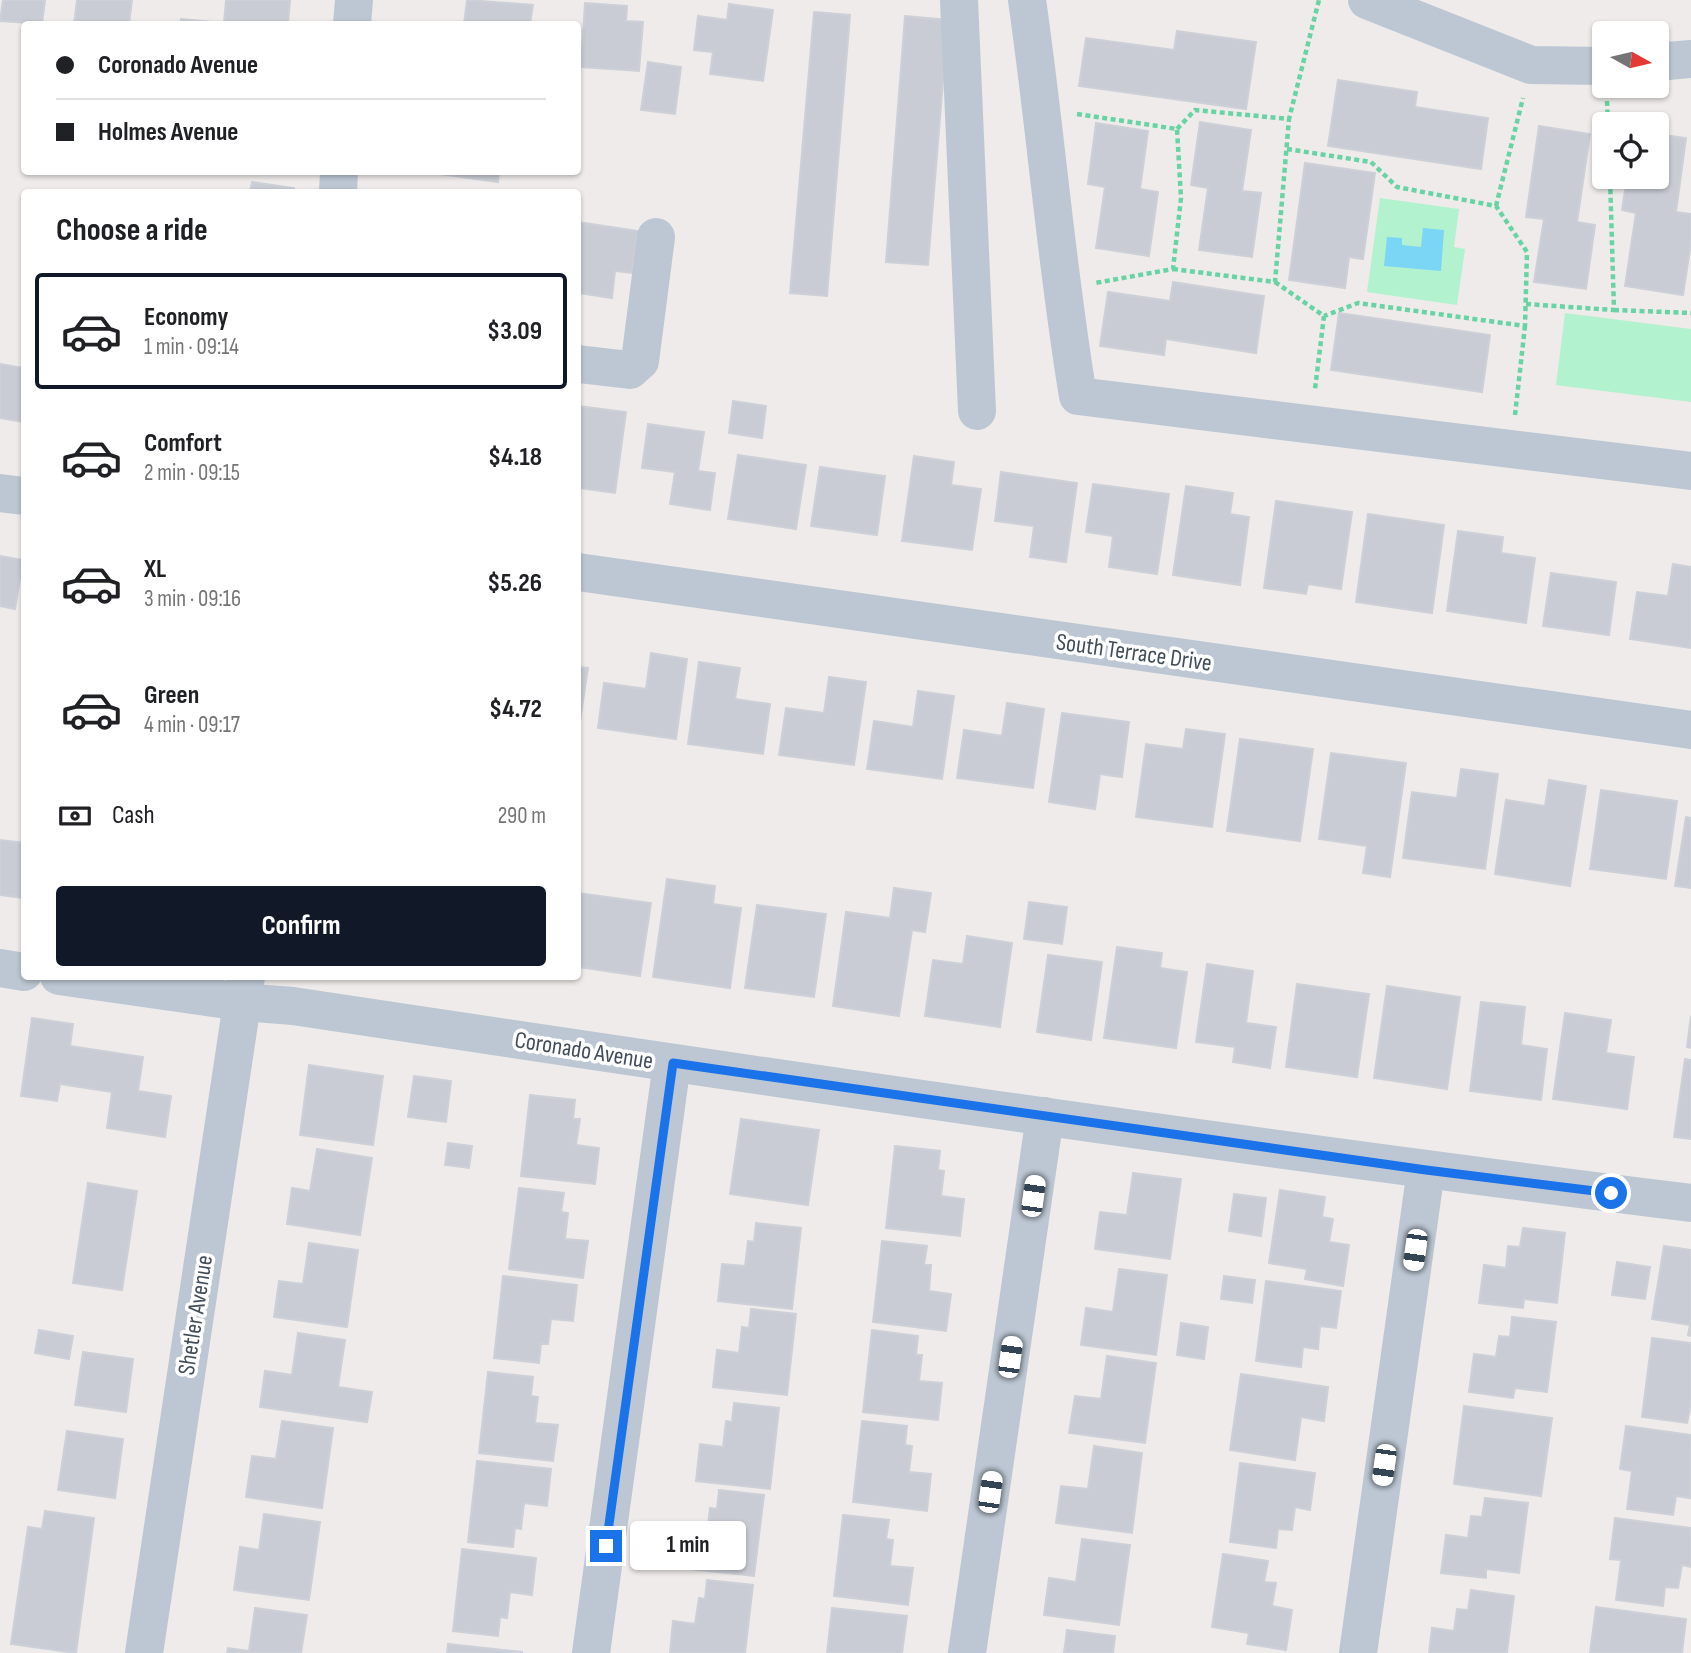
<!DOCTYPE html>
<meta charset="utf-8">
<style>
body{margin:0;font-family:"Sofia Sans Condensed",sans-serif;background:#f2f2f2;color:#202124;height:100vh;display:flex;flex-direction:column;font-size:26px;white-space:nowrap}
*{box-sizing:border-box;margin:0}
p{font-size:23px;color:#757577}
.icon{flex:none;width:38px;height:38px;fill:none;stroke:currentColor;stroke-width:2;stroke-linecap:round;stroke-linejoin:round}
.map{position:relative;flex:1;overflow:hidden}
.side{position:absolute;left:21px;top:189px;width:560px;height:791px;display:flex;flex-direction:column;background:#fff;border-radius:7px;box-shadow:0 2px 5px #0004}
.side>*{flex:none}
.guide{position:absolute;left:21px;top:21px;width:560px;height:154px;border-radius:7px;box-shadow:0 2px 5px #0004;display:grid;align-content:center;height:154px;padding:0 35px;background:#fff}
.needle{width:46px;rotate:98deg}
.tools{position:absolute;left:1592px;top:21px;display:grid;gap:14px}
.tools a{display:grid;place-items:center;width:77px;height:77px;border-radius:7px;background:#fff;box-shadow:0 2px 5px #0004;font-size:35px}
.end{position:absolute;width:32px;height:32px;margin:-16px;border:9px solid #1a73e8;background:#fff;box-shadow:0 0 0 4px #fff}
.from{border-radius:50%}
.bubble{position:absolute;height:49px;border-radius:7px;background:#fff;box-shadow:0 2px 5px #0004;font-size:23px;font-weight:700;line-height:49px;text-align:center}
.car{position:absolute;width:21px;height:42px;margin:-21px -10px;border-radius:9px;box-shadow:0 0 5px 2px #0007;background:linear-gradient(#fff 24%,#345 0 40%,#fff 0 76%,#345 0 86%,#fff 0)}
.guide b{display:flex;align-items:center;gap:24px;height:66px;font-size:26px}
.guide b+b{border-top:2px solid #e0e0e0}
.guide i{width:18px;height:18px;background:#202124}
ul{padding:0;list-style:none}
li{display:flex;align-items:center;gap:21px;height:116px;margin:0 14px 10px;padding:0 21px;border:4px solid transparent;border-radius:7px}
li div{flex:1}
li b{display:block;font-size:26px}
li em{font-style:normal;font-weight:700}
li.current{border-color:#111827}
li>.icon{width:63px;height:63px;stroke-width:1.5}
h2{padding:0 35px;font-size:32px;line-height:84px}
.pay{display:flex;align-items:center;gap:18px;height:77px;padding:0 35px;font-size:26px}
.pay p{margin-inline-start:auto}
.primary-button{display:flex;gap:14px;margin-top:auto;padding:14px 35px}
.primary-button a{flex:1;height:80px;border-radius:7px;background:#111827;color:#fff;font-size:28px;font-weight:700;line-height:80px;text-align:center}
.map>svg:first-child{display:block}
</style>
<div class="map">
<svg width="1691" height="1653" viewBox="0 0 1691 1653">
<rect width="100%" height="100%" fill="#eeebea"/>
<!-- green -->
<g fill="#b2f2ce">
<polygon points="1380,198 1459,209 1454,247 1465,249 1457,305 1367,292"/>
<polygon points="1565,313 1691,329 1691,402 1556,385"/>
</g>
<!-- water -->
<polygon fill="#7bd5f4" points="1423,228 1444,230 1441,271 1384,266 1387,237 1402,238 1402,245 1421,247"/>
<!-- building -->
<g fill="#c9ccd4" stroke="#ced0d8" stroke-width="2">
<polygon points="3,0 45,0 42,24 0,21"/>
<polygon points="77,0 132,0 129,24 74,24"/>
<polygon points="226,0 290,0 288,24 181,24 181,19 224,23"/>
<polygon points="467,0 533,5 530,24 464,24"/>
<polygon points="585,3 627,6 626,21 643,22 639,71 581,67"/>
<polygon points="729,4 773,10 763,81 710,74 713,52 694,50 698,16 727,20"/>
<polygon points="814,12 850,15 827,296 790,293"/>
<polygon points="905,16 948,20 928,265 886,262"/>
<polygon points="1177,31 1256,42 1246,109 1079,86 1086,38 1174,50"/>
<polygon points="648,62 681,67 675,114 641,110"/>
<polygon points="1338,80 1417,92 1415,107 1488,118 1481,169 1328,146"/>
<polygon points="1200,122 1251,130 1242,191 1261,193 1252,257 1199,250 1208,188 1191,185"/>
<polygon points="1096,123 1148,131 1140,189 1158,192 1149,256 1096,248 1105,187 1088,184"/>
<polygon points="1539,126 1590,134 1577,222 1595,225 1586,289 1534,282 1544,219 1526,217"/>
<polygon points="1657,134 1686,138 1676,212 1691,214 1691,243 1683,295 1625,286 1636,213 1622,210 1627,177 1657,177"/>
<polygon points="1305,163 1375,173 1363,259 1349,257 1345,288 1289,280"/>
<polygon points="426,172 499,172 498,182"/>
<polygon points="252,182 294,188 294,192 250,192"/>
<polygon points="578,222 638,231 632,273 615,271 612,298 578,293"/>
<polygon points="1173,282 1264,296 1256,353 1166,339 1164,355 1100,346 1108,292 1170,301"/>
<polygon points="1339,313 1490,335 1482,392 1331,370"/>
<polygon points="0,364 24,368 24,422 0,418"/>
<polygon points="733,401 766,406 762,438 729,433"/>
<polygon points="578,406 626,412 615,493 578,488 581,463 578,462"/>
<polygon points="648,424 704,432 698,471 715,473 710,510 670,504 675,472 642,468"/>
<polygon points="738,455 806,465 796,529 728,519"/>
<polygon points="914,456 954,462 951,485 981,489 972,550 902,541"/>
<polygon points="820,467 885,476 877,535 811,526"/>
<polygon points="1001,472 1077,483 1066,562 1030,557 1034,526 995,521"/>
<polygon points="1093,484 1169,494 1157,574 1109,567 1113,536 1086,532"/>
<polygon points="1186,486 1233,493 1230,514 1249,517 1240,585 1173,575"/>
<polygon points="1276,501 1352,512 1341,589 1308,584 1306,594 1264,588"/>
<polygon points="1368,514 1444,525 1432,613 1356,602"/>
<polygon points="1458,531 1503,537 1501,553 1535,558 1526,623 1447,611"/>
<polygon points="0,556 23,560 15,609 0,606"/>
<polygon points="1673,564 1691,567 1691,648 1630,639 1637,592 1668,596"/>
<polygon points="1551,573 1616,582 1609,635 1543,626"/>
<polygon points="651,653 687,659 676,739 598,728 604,683 646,689"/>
<polygon points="699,662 740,668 735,699 770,704 763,754 688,744"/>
<polygon points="578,667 588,668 580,721 578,721"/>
<polygon points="829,677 866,682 854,765 779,755 786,708 824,713"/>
<polygon points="918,691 954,696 942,779 867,769 874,721 913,727"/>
<polygon points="1007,703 1044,709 1033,788 957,778 964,730 1002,736"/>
<polygon points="1062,713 1129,722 1122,777 1100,774 1095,809 1049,802"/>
<polygon points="1186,729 1225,734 1212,827 1136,817 1146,744 1183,749"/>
<polygon points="1240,739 1313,749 1300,841 1227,831"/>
<polygon points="1331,753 1406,763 1390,877 1363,873 1367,846 1319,839"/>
<polygon points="1461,769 1498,774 1485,869 1403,858 1412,792 1457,798"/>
<polygon points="1549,780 1586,786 1570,886 1495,874 1506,800 1545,806"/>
<polygon points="1601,790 1677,801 1666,879 1590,869"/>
<polygon points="1686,817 1691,818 1691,888 1675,886"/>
<polygon points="0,840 24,843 24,898 0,895"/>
<polygon points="667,879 715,886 713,904 741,908 730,988 653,977"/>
<polygon points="894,888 931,893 925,932 912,930 899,1016 833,1006 846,912 890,918"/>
<polygon points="578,893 651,903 640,976 578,967"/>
<polygon points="1029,902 1067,907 1062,944 1024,939"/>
<polygon points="757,905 826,914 814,997 745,988"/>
<polygon points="967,936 1012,943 1000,1027 925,1016 933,960 963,964"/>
<polygon points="1117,947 1162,953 1160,968 1187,972 1176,1048 1104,1038"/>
<polygon points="1048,955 1102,962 1091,1040 1037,1032"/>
<polygon points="1207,964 1253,971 1246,1023 1276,1027 1270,1068 1233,1062 1235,1047 1196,1042"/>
<polygon points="1297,984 1369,994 1357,1077 1286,1067"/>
<polygon points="1387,986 1460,997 1447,1089 1374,1078"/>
<polygon points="1481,1002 1525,1007 1521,1045 1547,1049 1541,1100 1470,1091"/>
<polygon points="1565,1013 1611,1020 1606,1053 1634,1057 1627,1109 1553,1099"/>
<polygon points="1691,1016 1691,1048 1687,1047"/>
<polygon points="32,1018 73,1024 70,1046 143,1057 138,1091 171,1096 165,1137 107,1128 112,1092 60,1084 57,1101 21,1096"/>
<polygon points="1685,1059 1691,1060 1691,1139 1674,1137"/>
<polygon points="309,1065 383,1076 373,1145 300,1135"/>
<polygon points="414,1076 451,1081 446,1122 408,1117"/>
<polygon points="530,1095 575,1100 573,1119 580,1119 576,1145 599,1148 595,1184 521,1176"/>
<polygon points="741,1119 819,1130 808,1205 730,1194"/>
<polygon points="448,1143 472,1146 469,1168 445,1165"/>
<polygon points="895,1146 940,1151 938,1170 944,1171 941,1196 964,1199 960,1236 886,1228"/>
<polygon points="317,1149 372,1158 360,1235 287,1224 292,1188 310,1191"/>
<polygon points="1133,1173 1181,1179 1170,1259 1095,1249 1100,1212 1127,1215"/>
<polygon points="88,1183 137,1191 122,1290 73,1283"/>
<polygon points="519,1188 564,1193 561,1212 568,1213 565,1239 588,1241 583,1278 509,1269"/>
<polygon points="1280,1190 1325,1197 1322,1217 1333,1219 1329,1242 1349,1245 1343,1286 1305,1279 1307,1269 1269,1263"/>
<polygon points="1234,1194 1266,1198 1261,1236 1229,1231"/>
<polygon points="756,1223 801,1228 792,1309 718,1301 722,1264 745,1266 748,1241 754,1242"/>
<polygon points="1523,1228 1565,1233 1557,1303 1524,1299 1523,1308 1479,1303 1484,1265 1506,1268 1508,1246 1520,1247"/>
<polygon points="882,1241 927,1246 924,1265 931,1265 929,1291 951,1294 946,1331 873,1322"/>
<polygon points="309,1243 358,1250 347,1327 274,1317 279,1281 303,1284"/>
<polygon points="1664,1246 1691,1250 1691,1336 1688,1335 1690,1325 1652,1319"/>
<polygon points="1617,1262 1650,1267 1645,1299 1612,1295"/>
<polygon points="1119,1269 1167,1275 1156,1355 1081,1345 1086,1308 1113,1312"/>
<polygon points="503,1276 577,1285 573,1321 551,1319 548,1344 541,1344 539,1363 494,1358"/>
<polygon points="1224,1276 1255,1280 1252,1303 1221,1299"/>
<polygon points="1266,1281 1341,1291 1336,1328 1320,1326 1318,1349 1303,1347 1301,1367 1256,1361"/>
<polygon points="751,1309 796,1314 787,1395 713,1387 717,1350 739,1353 742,1327 749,1328"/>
<polygon points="1512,1317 1556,1322 1547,1392 1515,1388 1513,1398 1469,1392 1474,1354 1496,1357 1499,1336 1510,1337"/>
<polygon points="1181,1323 1208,1327 1204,1359 1177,1355"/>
<polygon points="39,1330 73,1336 69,1359 35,1353"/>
<polygon points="872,1330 918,1336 916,1355 922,1355 919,1381 942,1383 938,1420 863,1412"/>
<polygon points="298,1333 345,1340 338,1387 372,1392 367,1422 260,1407 265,1371 292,1375"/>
<polygon points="1652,1338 1691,1343 1691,1404 1687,1423 1642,1417"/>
<polygon points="83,1352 133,1359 126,1412 75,1405"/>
<polygon points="1107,1356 1156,1363 1145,1443 1069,1433 1075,1396 1101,1399"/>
<polygon points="488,1372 533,1377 531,1396 538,1397 535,1423 558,1425 553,1461 479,1453"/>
<polygon points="1241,1374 1328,1387 1324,1421 1301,1417 1295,1460 1230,1450"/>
<polygon points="734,1403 779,1408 770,1489 696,1481 700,1444 723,1447 726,1421 732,1422"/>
<polygon points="1464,1406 1552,1418 1541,1496 1454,1484"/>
<polygon points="282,1421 333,1428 322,1508 246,1497 252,1456 276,1459"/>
<polygon points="862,1421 907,1426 905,1445 912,1446 909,1472 931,1474 927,1511 853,1502"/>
<polygon points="1626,1426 1691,1435 1690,1498 1676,1496 1673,1515 1627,1509 1632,1471 1620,1469"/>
<polygon points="67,1431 123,1439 115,1498 58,1490"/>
<polygon points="1094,1446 1142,1453 1132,1533 1056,1523 1061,1486 1088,1489"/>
<polygon points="477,1461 551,1469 547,1506 524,1503 521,1529 515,1528 513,1547 468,1542"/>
<polygon points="1240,1463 1315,1473 1310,1510 1295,1507 1292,1530 1278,1529 1276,1548 1230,1542"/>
<polygon points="719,1490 764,1495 754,1576 681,1568 685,1531 707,1533 710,1508 717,1509"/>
<polygon points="1485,1498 1528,1503 1519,1573 1486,1569 1486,1578 1441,1573 1446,1535 1468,1538 1471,1516 1482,1517"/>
<polygon points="45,1511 94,1518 76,1653 11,1644 28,1527 42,1529"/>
<polygon points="264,1514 320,1522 309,1600 234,1590 240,1547 259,1550"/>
<polygon points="843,1515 889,1520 886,1539 893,1540 890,1566 913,1568 908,1605 834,1596"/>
<polygon points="1615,1518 1691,1528 1691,1567 1682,1565 1678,1588 1665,1587 1663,1606 1616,1600 1621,1560 1610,1559"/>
<polygon points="1082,1539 1130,1545 1119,1625 1044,1615 1049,1578 1076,1582"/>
<polygon points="462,1549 536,1558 532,1595 510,1592 507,1618 500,1617 498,1636 453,1631"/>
<polygon points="1223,1554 1268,1561 1264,1582 1276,1583 1272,1606 1292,1610 1286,1650 1247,1644 1249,1633 1212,1627"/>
<polygon points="707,1580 753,1585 745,1653 670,1653 673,1621 695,1624 699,1598 705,1599"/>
<polygon points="1471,1590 1514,1596 1507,1653 1429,1653 1432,1628 1454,1631 1457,1609 1468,1610"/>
<polygon points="1596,1607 1686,1619 1682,1653 1590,1653"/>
<polygon points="255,1608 307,1615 301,1653 227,1653 228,1648 249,1651"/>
<polygon points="832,1608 907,1616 902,1653 827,1653"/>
<polygon points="1067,1630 1115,1636 1113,1653 1064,1653"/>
<polygon points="448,1644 522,1652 522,1653 447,1653"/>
</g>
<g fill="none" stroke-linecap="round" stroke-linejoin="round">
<!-- path -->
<g stroke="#68d3a3" stroke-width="4.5" stroke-dasharray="5 3.5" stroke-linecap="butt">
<polyline points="1607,101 1608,124"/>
<polyline points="1077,114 1177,129 1181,198 1173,269 1095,283"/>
<polyline points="1177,129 1195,110 1289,119 1319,0"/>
<polyline points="1287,149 1371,162 1397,187 1496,206 1527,252 1525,326 1358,303 1324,316"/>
<polyline points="1496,206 1523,98"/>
<polyline points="1173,269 1275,282 1289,119"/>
<polyline points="1275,282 1324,316 1315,389"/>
<polyline points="1526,304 1614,310 1610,177"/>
<polyline points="1614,310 1691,313"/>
<polyline points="1515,415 1525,326"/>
</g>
<!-- minor -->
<g stroke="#bcc7d3" stroke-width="38">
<polyline points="959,0 977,411"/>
<path d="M1027,0C1046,132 1056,264 1078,396L1691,471"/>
<polyline points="1367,0 1531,65 1605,66"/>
<polyline points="352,24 354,0"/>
<polyline points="1657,62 1691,59"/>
<polyline points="338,192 339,172"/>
<polyline points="578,364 630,370 640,361 656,237"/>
<polyline points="0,493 24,496"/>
<polyline points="578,572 1691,730"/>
<polyline points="0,968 24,972"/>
<path d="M59,976L242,1002L293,1006C758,1076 1224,1145 1691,1203"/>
<polyline points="144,1653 246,977"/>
<polyline points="591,1653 672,1063"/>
<polyline points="967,1653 1045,1116"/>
<polyline points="1358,1653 1426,1170"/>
</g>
</g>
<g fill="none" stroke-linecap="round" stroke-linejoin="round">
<!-- route -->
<polyline stroke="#1a73e8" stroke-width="9" points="606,1546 673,1063 1426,1170 1611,1193"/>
</g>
<g text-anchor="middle" stroke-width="7" stroke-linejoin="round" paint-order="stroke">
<!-- street labels -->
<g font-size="24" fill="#424d5a" stroke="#fff">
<text transform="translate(1134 652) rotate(8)" y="8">South Terrace Drive</text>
<text transform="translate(584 1050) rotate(9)" y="8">Coronado Avenue</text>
<text transform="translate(195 1315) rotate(-81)" y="8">Shetler Avenue</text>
</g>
</g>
</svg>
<div class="tools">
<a><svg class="needle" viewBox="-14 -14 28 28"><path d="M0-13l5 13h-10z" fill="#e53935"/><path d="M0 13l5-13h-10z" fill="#757577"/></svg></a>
<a><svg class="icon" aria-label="locate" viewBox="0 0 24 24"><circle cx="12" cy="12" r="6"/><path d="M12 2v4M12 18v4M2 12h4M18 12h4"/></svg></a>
</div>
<i class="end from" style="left:1611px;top:1193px"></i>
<i class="end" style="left:606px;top:1546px"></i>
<div class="bubble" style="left:630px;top:1521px;width:116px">1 min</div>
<i class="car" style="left:1033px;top:1196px;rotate:8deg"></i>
<i class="car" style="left:1415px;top:1250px;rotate:188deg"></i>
<i class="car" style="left:1010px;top:1357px;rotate:8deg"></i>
<i class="car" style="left:1384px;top:1465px;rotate:188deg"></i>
<i class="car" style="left:990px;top:1492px;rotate:8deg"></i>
<div class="guide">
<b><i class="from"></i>Coronado Avenue</b>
<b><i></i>Holmes Avenue</b>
</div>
<section class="side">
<h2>Choose a ride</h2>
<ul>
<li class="current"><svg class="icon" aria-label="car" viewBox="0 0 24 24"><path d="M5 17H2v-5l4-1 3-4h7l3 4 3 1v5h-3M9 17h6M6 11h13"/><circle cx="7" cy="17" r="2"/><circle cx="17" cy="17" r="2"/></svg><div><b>Economy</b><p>1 min · 09:14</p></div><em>$3.09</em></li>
<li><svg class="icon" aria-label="car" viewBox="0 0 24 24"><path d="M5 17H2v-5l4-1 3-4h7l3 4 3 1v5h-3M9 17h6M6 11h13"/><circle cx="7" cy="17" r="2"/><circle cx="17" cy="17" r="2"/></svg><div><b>Comfort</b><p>2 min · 09:15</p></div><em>$4.18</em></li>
<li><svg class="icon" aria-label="car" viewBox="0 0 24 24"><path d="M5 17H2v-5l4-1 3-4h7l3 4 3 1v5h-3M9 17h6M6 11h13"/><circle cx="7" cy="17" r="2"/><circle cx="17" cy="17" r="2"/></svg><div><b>XL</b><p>3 min · 09:16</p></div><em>$5.26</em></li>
<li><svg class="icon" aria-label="car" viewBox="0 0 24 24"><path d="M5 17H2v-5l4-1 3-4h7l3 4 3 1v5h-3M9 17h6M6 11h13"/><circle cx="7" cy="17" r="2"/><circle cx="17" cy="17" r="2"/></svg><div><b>Green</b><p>4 min · 09:17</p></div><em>$4.72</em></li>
</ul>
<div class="pay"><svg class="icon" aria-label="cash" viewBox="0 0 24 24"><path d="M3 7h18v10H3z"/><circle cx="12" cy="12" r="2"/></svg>Cash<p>290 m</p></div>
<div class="primary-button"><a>Confirm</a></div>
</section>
</div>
